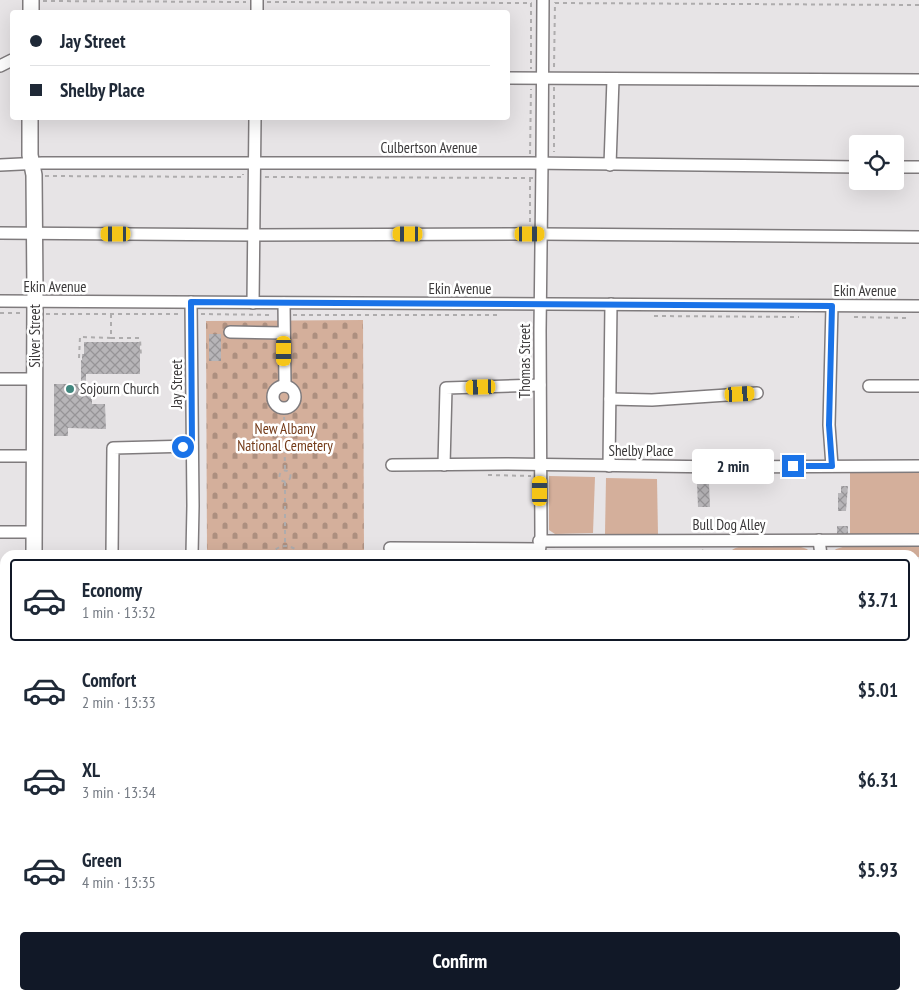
<!DOCTYPE html>
<meta charset="utf-8">
<style>
body{margin:0;font-family:"PT Sans Narrow",sans-serif;background:#f6f6f7;color:#1f2937;height:100vh;display:flex;flex-direction:column;font-size:19px;white-space:nowrap}
*{box-sizing:border-box;margin:0}
p{font-size:16px;color:#747a83}
.icon{flex:none;width:28px;height:28px;fill:none;stroke:currentColor;stroke-width:2;stroke-linecap:round;stroke-linejoin:round}
.map{position:relative;flex:1;overflow:hidden}
.panel{position:absolute;left:0px;top:550px;width:920px;height:450px;display:flex;flex-direction:column;background:#fff;border-radius:15px 15px 0 0;box-shadow:0 5px 20px #0002}
.panel>*{flex:none}
.top-card{position:absolute;left:10px;top:10px;width:500px;height:110px;border-radius:5px;box-shadow:0 5px 20px #0002;display:grid;align-content:center;height:110px;padding:0 20px;background:#fff}
.controls{position:absolute;left:849px;top:135px;display:grid;gap:10px}
.controls a{display:grid;place-items:center;width:55px;height:55px;border-radius:5px;background:#fff;box-shadow:0 5px 20px #0002;font-size:25px}
.end{position:absolute;width:22px;height:22px;margin:-11px;border:6px solid #1a73e8;background:#fff;box-shadow:0 0 0 2px #fff}
.from{border-radius:50%}
.bubble{position:absolute;height:35px;border-radius:5px;background:#fff;box-shadow:0 5px 20px #0002;font-size:16px;font-weight:700;line-height:35px;text-align:center}
.car{position:absolute;width:15px;height:30px;margin:-15px -8px;border-radius:6px;box-shadow:0 0 4px 1px #0007;background:linear-gradient(#f5c518 24%,#345 0 40%,#f5c518 0 76%,#345 0 86%,#f5c518 0)}
.top-card b{display:flex;align-items:center;gap:18px;height:48px;font-size:19px}
.top-card b+b{border-top:1px solid #e0e1e3}
.top-card i{width:12px;height:12px;background:#1f2937}
ul{padding:9px 0 0;list-style:none}
li{display:flex;align-items:center;gap:15px;height:82px;margin:0 10px 8px;padding:0 10px;border:2px solid transparent;border-radius:5px}
li div{flex:1}
li b{display:block;font-size:19px}
li em{font-style:normal;font-weight:700}
li.selected{border-color:#111827}
li>.icon{width:45px;height:45px;stroke-width:1.5}
.cta{display:flex;gap:10px;margin-top:auto;padding:10px 20px}
.cta a{flex:1;height:58px;border-radius:5px;background:#111827;color:#fff;font-size:20px;font-weight:700;line-height:58px;text-align:center}
.map>svg:first-child{display:block}
</style>
<div class="map">
<svg width="919" height="1000" viewBox="0 0 919 1000">
<defs>
<pattern id="cemetery-stones" width="16" height="16" patternUnits="userSpaceOnUse" patternTransform="scale(1.25)"><rect width="16" height="16" fill="#d4af9b"/><path d="M2 7V4a2 2 0 0 1 4 0v3zM10 15v-3a2 2 0 0 1 4 0v3z" fill="#ad8f7f"/></pattern>
<pattern id="building-cross-hatch" width="8" height="8" patternUnits="userSpaceOnUse" patternTransform="scale(1.25)"><rect width="8" height="8" fill="#b7b5b8"/><path d="M0 0l8 8M0 8l8-8" fill="none" stroke="#969497"/></pattern>
</defs>
<rect width="100%" height="100%" fill="#e7e4e6"/>
<!-- green -->
<g fill="#d4af9b">
<polygon points="850,472 919,472 919,535 850,534"/>
<polygon points="549,476 595,477 593,533 555,534 549,530"/>
<polygon points="606,478 657,479 658,535 605,534"/>
<path d="M744,546H798L807,549L812,555H785V553L735,552V555H729C731,548 738,547 744,546Z"/>
<polygon points="846,546 919,546 919,557 915,557 915,555 830,555 836,549"/>
</g>
<!-- cemetery -->
<polygon fill="url(#cemetery-stones)" points="363,320 364,555 207,555 206,321"/>
<!-- building -->
<g fill="url(#building-cross-hatch)">
<rect x="209" y="334" width="12" height="27"/>
<polygon points="84,342 140,342 140,374 86,374 86,389 84,389 84,395 92,395 92,404 105,404 106,429 68,428 68,436 54,436 54,384 81,384 81,360 82,360 82,354 84,354"/>
<polygon points="697,483 709,483 710,507 698,507"/>
<polygon points="841,486 848,486 846,511 838,511 838,493 841,493"/>
<rect x="837" y="526" width="11" height="9"/>
<rect x="915" y="649" width="4" height="95"/>
<polygon points="919,764 919,815 916,815 915,765"/>
</g>
<g fill="none" stroke-linecap="round" stroke-linejoin="round">
<!-- minor casing -->
<g stroke="#7f7b7d" stroke-width="14">
<g id="minor">
<polyline points="257,12 257,0"/>
<polyline points="0,66 12,60"/>
<polyline points="508,78 919,80"/>
<polyline points="0,165 42,163 530,163 858,167"/>
<polyline points="610,165 613,79"/>
<polyline points="895,167 919,167"/>
<polyline points="0,233 253,235 540,234 919,237"/>
<polyline points="0,301 919,306"/>
<polyline points="191,302 193,506 192,555"/>
<polyline points="253,303 255,118"/>
<polyline points="284,303 285,386"/>
<polyline points="230,332 284,333"/>
<polyline points="0,379 35,379"/>
<circle cx="284" cy="397" r="11"/>
<polyline points="869,386 919,386"/>
<polyline points="610,399 652,400 757,393"/>
<polyline points="0,456 35,456"/>
<polyline points="392,465 506,464 723,467 919,466"/>
<polyline points="444,465 446,388 540,385"/>
<polyline points="609,466 611,304"/>
<polyline points="832,466 829,425 832,306"/>
<polyline points="0,532 34,532"/>
<polyline points="819,540 821,555"/>
<polyline points="539,541 919,540"/>
<polyline points="390,548 539,549"/>
<polyline points="112,555 113,448 192,446"/>
<polyline points="539,555 541,537 540,331 542,163 543,0"/>
<polyline points="0,610 5,610"/>
<polyline points="0,690 5,690"/>
<polyline points="0,767 5,767"/>
<polyline points="915,837 919,837"/>
<polyline points="0,845 5,846"/>
<polyline points="0,931 5,931"/>
<polyline points="915,967 919,967"/>
<polyline points="191,995 191,1000"/>
<polyline points="254,995 255,1000"/>
<polyline points="332,995 332,1000"/>
<polyline points="408,995 408,1000"/>
<polyline points="475,995 475,1000"/>
</g>
</g>
<!-- major casing -->
<g stroke="#7f7b7d" stroke-width="18">
<g id="major">
<polyline points="31,12 31,0"/>
<polyline points="30,118 30,155 34,175 35,292 34,555"/>
<polyline points="37,995 37,1000"/>
</g>
</g>
<!-- path -->
<g stroke="#aeacad" stroke-width="2" stroke-dasharray="4 4" stroke-linecap="butt">
<polyline points="43,1 246,2"/>
<polyline points="267,2 531,3 531,69"/>
<polyline points="554,67 555,3 919,5"/>
<polyline points="554,87 554,152"/>
<polyline points="530,154 531,89"/>
<polyline points="45,176 243,177 243,174"/>
<polyline points="265,177 533,178"/>
<polyline points="530,222 530,174"/>
<polyline points="465,292 483,292"/>
<polyline points="0,313 23,313"/>
<polyline points="46,314 182,314"/>
<polyline points="111,314 111,338 139,338 140,339 141,357"/>
<polyline points="201,314 273,315"/>
<polyline points="293,315 498,315"/>
<polyline points="654,316 799,317"/>
<polyline points="854,317 906,318 905,315"/>
<polyline points="79,358 80,337 111,338"/>
<polyline points="284,409 285,471"/>
<circle cx="285" cy="476" r="5.5"/>
<polyline points="488,475 531,476"/>
<polyline points="285,482 285,546"/>
<polyline points="702,550 709,555"/>
<path d="M270,555C279,543 292,543 301,555"/>
<polyline points="553,555 555,552 559,552"/>
<polyline points="918,581 919,587"/>
<polyline points="915,621 919,620"/>
<polyline points="915,631 919,631"/>
<polyline points="915,758 919,758"/>
</g>
<!-- minor -->
<use href="#minor" stroke="#fff" stroke-width="11"/>
<!-- major -->
<use href="#major" stroke="#fff" stroke-width="15"/>
</g>
<g fill="none" stroke-linecap="round" stroke-linejoin="round">
<!-- route -->
<polyline stroke="#1a73e8" stroke-width="6" points="183,447 192,446 191,302 832,306 829,425 832,466 793,466"/>
</g>
<!-- markers -->
<circle fill="#41877f" stroke="#fff" stroke-width="2" cx="70" cy="389" r="5"/>
<g text-anchor="middle" stroke-width="5" stroke-linejoin="round" paint-order="stroke">
<!-- street labels -->
<g font-size="15" fill="#3b393a" stroke="#fff">
<text x="429" y="153">Culbertson Avenue</text>
<text x="55" y="292">Ekin Avenue</text>
<text x="460" y="294">Ekin Avenue</text>
<text x="865" y="296">Ekin Avenue</text>
<text transform="translate(35 336) rotate(-90)" y="5">Silver Street</text>
<text transform="translate(525 361) rotate(-90)" y="5">Thomas Street</text>
<text transform="translate(177 384) rotate(-90)" y="5">Jay Street</text>
<text x="641" y="456">Shelby Place</text>
<text x="729" y="530">Bull Dog Alley</text>
</g>
<!-- poi labels -->
<g font-size="15" fill="#3b393a" stroke="#fff" text-anchor="start">
<text x="80" y="394">Sojourn Church</text>
</g>
<!-- park labels -->
<g font-size="15" fill="#743b19" stroke="#fff">
<text x="285" y="434">New Albany<tspan x="285" dy="17">National Cemetery</tspan></text>
</g>
</g>
</svg>
<div class="controls">
<a><svg class="icon" aria-label="locate" viewBox="0 0 24 24"><circle cx="12" cy="12" r="6"/><path d="M12 2v4M12 18v4M2 12h4M18 12h4"/></svg></a>
</div>
<i class="end from" style="left:183px;top:447px"></i>
<i class="end" style="left:793px;top:466px"></i>
<div class="bubble" style="left:692px;top:449px;width:82px">2 min</div>
<i class="car" style="left:116px;top:234px;rotate:270deg"></i>
<i class="car" style="left:408px;top:234px;rotate:270deg"></i>
<i class="car" style="left:530px;top:234px;rotate:90deg"></i>
<i class="car" style="left:284px;top:351px;rotate:180deg"></i>
<i class="car" style="left:481px;top:387px;rotate:268deg"></i>
<i class="car" style="left:740px;top:394px;rotate:87deg"></i>
<i class="car" style="left:540px;top:491px;rotate:0deg"></i>
<div class="top-card">
<b><i class="from"></i>Jay Street</b>
<b><i></i>Shelby Place</b>
</div>
<section class="panel">
<ul>
<li class="selected"><svg class="icon" aria-label="car" viewBox="0 0 24 24"><path d="M5 17H2v-5l4-1 3-4h7l3 4 3 1v5h-3M9 17h6M6 11h13"/><circle cx="7" cy="17" r="2"/><circle cx="17" cy="17" r="2"/></svg><div><b>Economy</b><p>1 min · 13:32</p></div><em>$3.71</em></li>
<li><svg class="icon" aria-label="car" viewBox="0 0 24 24"><path d="M5 17H2v-5l4-1 3-4h7l3 4 3 1v5h-3M9 17h6M6 11h13"/><circle cx="7" cy="17" r="2"/><circle cx="17" cy="17" r="2"/></svg><div><b>Comfort</b><p>2 min · 13:33</p></div><em>$5.01</em></li>
<li><svg class="icon" aria-label="car" viewBox="0 0 24 24"><path d="M5 17H2v-5l4-1 3-4h7l3 4 3 1v5h-3M9 17h6M6 11h13"/><circle cx="7" cy="17" r="2"/><circle cx="17" cy="17" r="2"/></svg><div><b>XL</b><p>3 min · 13:34</p></div><em>$6.31</em></li>
<li><svg class="icon" aria-label="car" viewBox="0 0 24 24"><path d="M5 17H2v-5l4-1 3-4h7l3 4 3 1v5h-3M9 17h6M6 11h13"/><circle cx="7" cy="17" r="2"/><circle cx="17" cy="17" r="2"/></svg><div><b>Green</b><p>4 min · 13:35</p></div><em>$5.93</em></li>
</ul>
<div class="cta"><a>Confirm</a></div>
</section>
</div>
